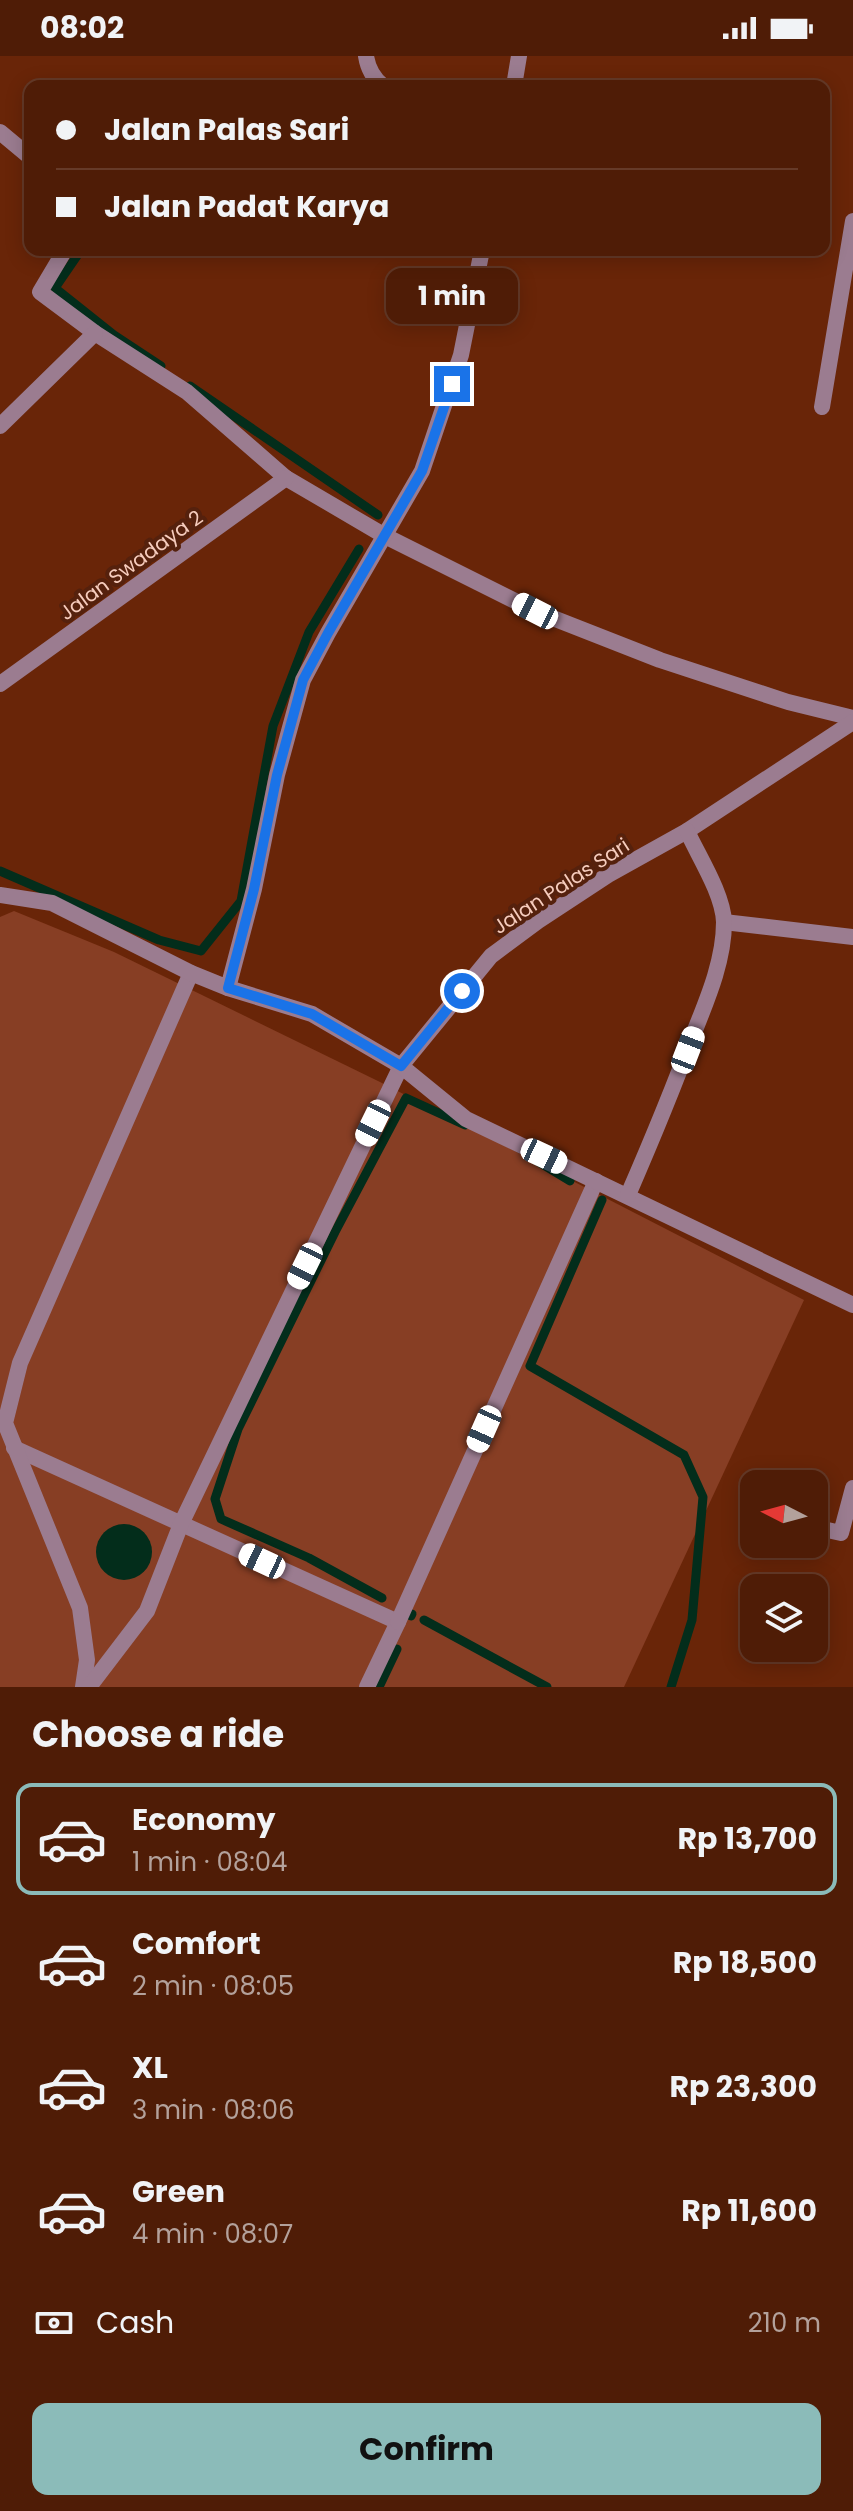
<!DOCTYPE html>
<meta charset="utf-8">
<style>
body{margin:0;font-family:Poppins,sans-serif;background:#552510;color:#f1f3f6;height:100vh;display:flex;flex-direction:column;font-size:30px;white-space:nowrap}
*{box-sizing:border-box;margin:0}
p{font-size:26px;color:#b3a19b}
.icon{flex:none;width:44px;height:44px;fill:none;stroke:currentColor;stroke-width:2;stroke-linecap:round;stroke-linejoin:round}
.map{position:relative;height:1631px;overflow:hidden}
.sheet{display:flex;flex-direction:column;background:#4f1c06;flex:1}
.sheet>*{flex:none}
.banner{position:absolute;left:24px;top:24px;width:806px;height:176px;border-radius:16px;box-shadow:0 4px 20px #0003,0 0 0 2px #663a28;display:grid;align-content:center;height:176px;padding:0 32px;background:#4f1c06}
.needle{width:52px;rotate:276deg}
.controls{position:absolute;left:740px;top:1414px;display:grid;gap:16px}
.controls a{display:grid;place-items:center;width:88px;height:88px;border-radius:16px;background:#4f1c06;box-shadow:0 4px 20px #0003,0 0 0 2px #663a28;font-size:40px}
.end{position:absolute;width:36px;height:36px;margin:-18px;border:10px solid #1a73e8;background:#fff;box-shadow:0 0 0 4px #fff}
.from{border-radius:50%}
.bubble{position:absolute;height:56px;border-radius:16px;background:#4f1c06;box-shadow:0 4px 20px #0003,0 0 0 2px #663a28;font-size:26px;font-weight:700;line-height:56px;text-align:center}
.car{position:absolute;width:24px;height:48px;margin:-24px -12px;border-radius:10px;box-shadow:0 0 6px 2px #0007;background:linear-gradient(#fff 24%,#345 0 40%,#fff 0 76%,#345 0 86%,#fff 0)}
.banner b{display:flex;align-items:center;gap:28px;height:76px;font-size:30px}
.banner b+b{border-top:2px solid #663a28}
.banner i{width:20px;height:20px;background:#f1f3f6}
ul{padding:0;list-style:none}
li{display:flex;align-items:center;gap:24px;height:112px;margin:0 16px 12px;padding:0 16px;border:4px solid transparent;border-radius:16px}
li div{flex:1}
li b{display:block;font-size:30px}
li em{font-style:normal;font-weight:700}
li.selected{border-color:#8bbbb9}
li>.icon{width:72px;height:72px;stroke-width:1.5}
h2{padding:0 32px;font-size:36px;line-height:96px}
.pay{display:flex;align-items:center;gap:20px;height:88px;padding:0 32px;font-size:30px}
.pay p{margin-inline-start:auto}
.primary-button{display:flex;gap:16px;margin-top:auto;padding:16px 32px}
.primary-button a{flex:1;height:92px;border-radius:16px;background:#8bbbb9;color:#111;font-size:32px;font-weight:700;line-height:92px;text-align:center}
.status{display:flex;justify-content:space-between;align-items:center;height:56px;padding:0 40px;background:#4f1c06;direction:ltr}
.status svg{height:22px;fill:currentColor}
.map>svg:first-child{display:block}
</style>
<div class="status"><b>08:02</b><svg viewBox="0 0 49 12"><path d="M0 12V9h3v3zM5 12V6h3v6zM10 12V3h3v9zM15 12V0h3v12zM26 1h20v11H26zM47 4h2v5h-2z"/></svg></div>
<div class="map">
<svg width="853" height="1631" viewBox="0 0 853 1631">
<rect width="100%" height="100%" fill="#692508"/>
<!-- green -->
<polygon fill="#873e24" points="14,855 114,896 380,1026 804,1244 624,1631 0,1631 0,861"/>
<!-- water -->
<circle fill="#032d1b" cx="124" cy="1496" r="28"/>
<g fill="none" stroke-linecap="round" stroke-linejoin="round">
<!-- stream -->
<g stroke="#032d1b" stroke-width="9">
<polyline points="81,194 55,232 114,279 161,310"/>
<polyline points="190,330 378,459"/>
<polyline points="0,815 159,884 201,895 241,845 273,670 309,576 359,493"/>
<polyline points="532,1102 570,1125"/>
<polyline points="602,1144 530,1310 684,1399 703,1441 692,1564 671,1631"/>
<polyline points="382,1542 309,1502 221,1463 215,1443 238,1373 335,1176 406,1042 465,1069"/>
<polyline points="411,1560 412,1558"/>
<polyline points="424,1564 547,1631"/>
<polyline points="379,1631 397,1593"/>
</g>
<!-- service -->
<g stroke="#9b7c90" stroke-width="16">
<polyline points="14,1392 398,1566 367,1631"/>
<polyline points="398,1566 596,1125"/>
<polyline points="83,1631 87,1604 80,1552 5,1367 20,1307 191,917"/>
<polyline points="89,1631 147,1555 181,1468 401,1010"/>
</g>
<!-- minor -->
<g stroke="#9b7c90" stroke-width="16">
<path d="M366,0C368,13 373,22 383,30"/>
<polyline points="0,76 30,101"/>
<polyline points="65,194 40,236 95,277 187,336 286,422 385,480 535,555 660,604 788,646 853,662"/>
<polyline points="822,351 853,165"/>
<polyline points="0,370 95,277"/>
<polyline points="0,628 286,422"/>
<polyline points="724,866 853,881"/>
<polyline points="228,932 312,958 401,1010 491,900 538,865 608,819 687,775 853,666"/>
<polyline points="401,1010 466,1063 853,1249"/>
<path d="M628,1139C651,1086 673,1033 693,979C707,944 724,905 724,866C723,838 699,801 687,775"/>
<polyline points="814,1471 841,1477 853,1432"/>
</g>
<!-- tertiary -->
<g stroke="#9b7c90" stroke-width="16">
<polyline points="514,30 519,0"/>
<polyline points="0,839 52,847 191,917 228,932 254,833 277,719 303,624 328,577 422,415 461,299 482,194"/>
</g>
</g>
<g fill="none" stroke-linecap="round" stroke-linejoin="round">
<!-- route -->
<polyline stroke="#1a73e8" stroke-width="10" points="452,328 422,415 328,577 303,624 277,719 254,833 228,932 312,958 401,1010 462,935"/>
</g>
<g text-anchor="middle" stroke-width="8" stroke-linejoin="round" paint-order="stroke">
<!-- street labels -->
<g font-size="20" fill="#f6ccbd" stroke="#55210d">
<text transform="translate(131 509) rotate(-36)" y="7">Jalan Swadaya 2</text>
<text transform="translate(561 830) rotate(-33)" y="7">Jalan Palas Sari</text>
</g>
</g>
</svg>
<div class="controls">
<a><svg class="needle" viewBox="-14 -14 28 28"><path d="M0-13l5 13h-10z" fill="#e53935"/><path d="M0 13l5-13h-10z" fill="#b3a19b"/></svg></a>
<a><svg class="icon" aria-label="layers" viewBox="0 0 24 24"><path d="M12 4l9 5-9 5-9-5zM3 14l9 5 9-5"/></svg></a>
</div>
<i class="end from" style="left:462px;top:935px"></i>
<i class="end" style="left:452px;top:328px"></i>
<div class="bubble" style="left:386px;top:212px;width:132px">1 min</div>
<i class="car" style="left:535px;top:555px;rotate:297deg"></i>
<i class="car" style="left:688px;top:994px;rotate:21deg"></i>
<i class="car" style="left:373px;top:1067px;rotate:206deg"></i>
<i class="car" style="left:544px;top:1100px;rotate:115deg"></i>
<i class="car" style="left:305px;top:1210px;rotate:206deg"></i>
<i class="car" style="left:484px;top:1373px;rotate:204deg"></i>
<i class="car" style="left:262px;top:1505px;rotate:295deg"></i>
<div class="banner">
<b><i class="from"></i>Jalan Palas Sari</b>
<b><i></i>Jalan Padat Karya</b>
</div>
</div>
<section class="sheet">
<h2>Choose a ride</h2>
<ul>
<li class="selected"><svg class="icon" aria-label="car" viewBox="0 0 24 24"><path d="M5 17H2v-5l4-1 3-4h7l3 4 3 1v5h-3M9 17h6M6 11h13"/><circle cx="7" cy="17" r="2"/><circle cx="17" cy="17" r="2"/></svg><div><b>Economy</b><p>1 min · 08:04</p></div><em>Rp 13,700</em></li>
<li><svg class="icon" aria-label="car" viewBox="0 0 24 24"><path d="M5 17H2v-5l4-1 3-4h7l3 4 3 1v5h-3M9 17h6M6 11h13"/><circle cx="7" cy="17" r="2"/><circle cx="17" cy="17" r="2"/></svg><div><b>Comfort</b><p>2 min · 08:05</p></div><em>Rp 18,500</em></li>
<li><svg class="icon" aria-label="car" viewBox="0 0 24 24"><path d="M5 17H2v-5l4-1 3-4h7l3 4 3 1v5h-3M9 17h6M6 11h13"/><circle cx="7" cy="17" r="2"/><circle cx="17" cy="17" r="2"/></svg><div><b>XL</b><p>3 min · 08:06</p></div><em>Rp 23,300</em></li>
<li><svg class="icon" aria-label="car" viewBox="0 0 24 24"><path d="M5 17H2v-5l4-1 3-4h7l3 4 3 1v5h-3M9 17h6M6 11h13"/><circle cx="7" cy="17" r="2"/><circle cx="17" cy="17" r="2"/></svg><div><b>Green</b><p>4 min · 08:07</p></div><em>Rp 11,600</em></li>
</ul>
<div class="pay"><svg class="icon" aria-label="cash" viewBox="0 0 24 24"><path d="M3 7h18v10H3z"/><circle cx="12" cy="12" r="2"/></svg>Cash<p>210 m</p></div>
<div class="primary-button"><a>Confirm</a></div>
</section>
